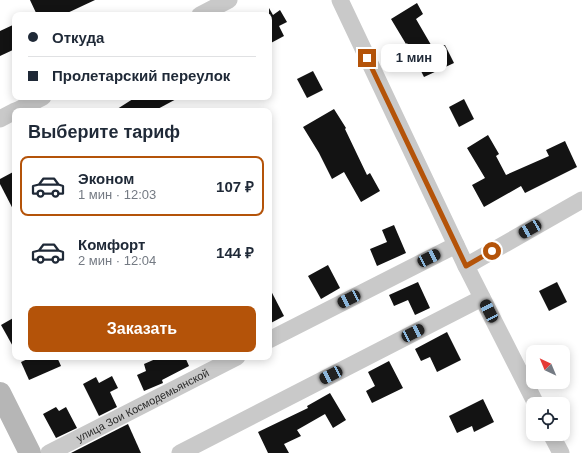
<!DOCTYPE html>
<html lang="ru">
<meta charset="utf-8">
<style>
body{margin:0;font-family:Helvetica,sans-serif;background:#f6f6f7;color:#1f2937;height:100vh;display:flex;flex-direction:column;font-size:15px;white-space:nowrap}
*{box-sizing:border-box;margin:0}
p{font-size:13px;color:#747a83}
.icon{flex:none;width:22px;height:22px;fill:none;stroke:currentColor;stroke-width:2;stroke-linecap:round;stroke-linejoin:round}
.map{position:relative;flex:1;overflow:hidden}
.panel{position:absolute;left:12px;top:108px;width:260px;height:252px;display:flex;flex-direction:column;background:#fff;border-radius:8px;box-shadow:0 2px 10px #0003}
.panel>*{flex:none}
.top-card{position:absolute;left:12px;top:12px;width:260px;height:88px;border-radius:8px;box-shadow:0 2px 10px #0003;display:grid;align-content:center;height:88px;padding:0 16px;background:#fff}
.needle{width:26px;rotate:316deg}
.tools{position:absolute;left:526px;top:345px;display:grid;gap:8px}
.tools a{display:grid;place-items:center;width:44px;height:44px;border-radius:8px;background:#fff;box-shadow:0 2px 10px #0003;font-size:20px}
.end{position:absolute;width:18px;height:18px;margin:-9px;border:5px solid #b45309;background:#fff;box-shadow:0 0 0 2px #fff}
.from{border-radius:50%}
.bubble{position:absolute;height:28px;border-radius:8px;background:#fff;box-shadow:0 2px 10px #0003;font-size:13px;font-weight:800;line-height:28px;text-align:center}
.car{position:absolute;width:12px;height:24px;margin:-12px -6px;border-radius:5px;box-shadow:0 0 3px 1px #0007;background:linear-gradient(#222 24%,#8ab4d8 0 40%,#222 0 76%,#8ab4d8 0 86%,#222 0)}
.top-card b{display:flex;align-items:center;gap:14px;height:38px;font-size:15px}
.top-card b+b{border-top:1px solid #e0e1e3}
.top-card i{width:10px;height:10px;background:#1f2937}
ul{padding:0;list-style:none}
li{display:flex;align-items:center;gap:12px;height:60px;margin:0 8px 6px;padding:0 8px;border:2px solid transparent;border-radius:8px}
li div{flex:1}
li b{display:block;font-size:15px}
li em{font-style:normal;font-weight:800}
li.on{border-color:#b45309}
li>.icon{width:36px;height:36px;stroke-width:1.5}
h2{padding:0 16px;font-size:18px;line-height:48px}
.button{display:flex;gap:8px;margin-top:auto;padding:8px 16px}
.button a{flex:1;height:46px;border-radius:8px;background:#b45309;color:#fff;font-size:16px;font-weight:800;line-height:46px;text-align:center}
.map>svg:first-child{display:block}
</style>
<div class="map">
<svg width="582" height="453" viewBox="0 0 582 453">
<rect width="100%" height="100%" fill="#fff"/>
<!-- building -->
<g fill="#131313">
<polygon points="30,0 95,0 63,15 37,15"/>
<polygon points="417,3 423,14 416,19 434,50 445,45 454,63 424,77 407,43 406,44 391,19"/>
<polygon points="269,8 273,15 280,10 287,22 279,26 284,36 269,44"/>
<polygon points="15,24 15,49 0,56 0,31"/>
<polygon points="313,71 323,90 307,98 297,79"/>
<polygon points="136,97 180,97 154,111 114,111"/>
<polygon points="464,99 474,119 459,127 449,107"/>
<polygon points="334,109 346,128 345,129 367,175 370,173 380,191 361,202 344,172 332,179 319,153 303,127"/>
<polygon points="488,135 499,154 496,156 506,175 549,156 546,150 565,141 577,167 525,193 521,186 484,207 472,185 485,178 467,148"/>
<polygon points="15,171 15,213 0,184 0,179"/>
<polygon points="394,225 406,253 377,266 370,249 387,242 382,230"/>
<polygon points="328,265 340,288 321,299 308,276"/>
<polygon points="418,282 430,308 415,315 408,300 394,306 389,295"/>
<polygon points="557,282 567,302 549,311 539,291"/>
<polygon points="269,287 284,316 269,324"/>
<polygon points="15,317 15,350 1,325"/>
<polygon points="447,332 461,360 437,372 430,357 421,361 415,349"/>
<polygon points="32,357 57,357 61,366 29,380 21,362"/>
<polygon points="160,357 185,357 189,366 162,380 163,383 144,391 137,375 146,371 144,364"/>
<polygon points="389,361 403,388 372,403 366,391 375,386 368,372"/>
<polygon points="112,376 118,388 110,392 117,407 99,416 83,384 96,377 99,383"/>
<polygon points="330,393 346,420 333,428 325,414 297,430 301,436 284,444 289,453 268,453 258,432 308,408 307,406"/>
<polygon points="483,399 494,422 474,432 472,426 457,433 449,416"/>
<polygon points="56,407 59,411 66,407 77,428 56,438 43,414"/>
<polygon points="128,424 141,453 71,453"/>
</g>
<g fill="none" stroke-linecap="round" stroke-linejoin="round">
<!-- minor -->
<g stroke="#c9c9c9" stroke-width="17">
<polyline points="340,0 466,266 536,404"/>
<polyline points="200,15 229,0"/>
<polyline points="16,111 43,97"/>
<polyline points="0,119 15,111"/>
<polyline points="466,266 582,200"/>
<polyline points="269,340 456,245"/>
<polyline points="551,434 561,453"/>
<path id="s1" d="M49,453L237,357"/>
<polyline points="180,453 482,298"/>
</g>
<!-- secondary -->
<polyline stroke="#b6b6b6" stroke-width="22" points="0,393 30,453"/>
</g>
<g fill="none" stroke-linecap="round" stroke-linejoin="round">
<!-- route -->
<polyline stroke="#b45309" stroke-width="5" points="367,58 466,266 492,251"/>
</g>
<g text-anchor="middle" stroke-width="4" stroke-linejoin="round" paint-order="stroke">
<!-- street labels -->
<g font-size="11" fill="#2c2c2c" stroke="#fff">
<text dy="4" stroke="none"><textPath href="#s1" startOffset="105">улица Зои Космодемьянской</textPath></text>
</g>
</g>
</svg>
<div class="tools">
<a><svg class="needle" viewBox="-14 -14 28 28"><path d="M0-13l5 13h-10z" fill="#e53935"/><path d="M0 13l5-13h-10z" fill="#747a83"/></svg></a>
<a><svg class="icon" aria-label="locate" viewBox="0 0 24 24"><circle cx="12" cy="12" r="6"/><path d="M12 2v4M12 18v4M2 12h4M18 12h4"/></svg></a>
</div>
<i class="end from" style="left:492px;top:251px"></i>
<i class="end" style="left:367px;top:58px"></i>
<div class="bubble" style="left:381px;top:44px;width:66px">1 мин</div>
<i class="car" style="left:530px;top:229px;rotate:240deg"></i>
<i class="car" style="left:429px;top:258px;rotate:63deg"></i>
<i class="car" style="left:349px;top:299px;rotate:243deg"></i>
<i class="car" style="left:489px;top:311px;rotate:333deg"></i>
<i class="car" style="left:413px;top:333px;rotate:63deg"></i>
<i class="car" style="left:331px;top:375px;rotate:243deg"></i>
<div class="top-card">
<b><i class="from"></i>Откуда</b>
<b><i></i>Пролетарский переулок</b>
</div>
<section class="panel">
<h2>Выберите тариф</h2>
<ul>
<li class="on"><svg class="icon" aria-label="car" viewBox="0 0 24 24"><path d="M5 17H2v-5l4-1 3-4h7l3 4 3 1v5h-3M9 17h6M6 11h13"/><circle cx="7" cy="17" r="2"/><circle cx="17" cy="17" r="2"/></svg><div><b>Эконом</b><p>1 мин · 12:03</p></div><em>107 ₽</em></li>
<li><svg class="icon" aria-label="car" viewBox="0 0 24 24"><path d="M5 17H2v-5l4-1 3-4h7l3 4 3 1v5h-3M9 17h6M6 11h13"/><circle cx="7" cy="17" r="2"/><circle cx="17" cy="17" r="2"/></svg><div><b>Комфорт</b><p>2 мин · 12:04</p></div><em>144 ₽</em></li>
</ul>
<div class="button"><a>Заказать</a></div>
</section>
</div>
